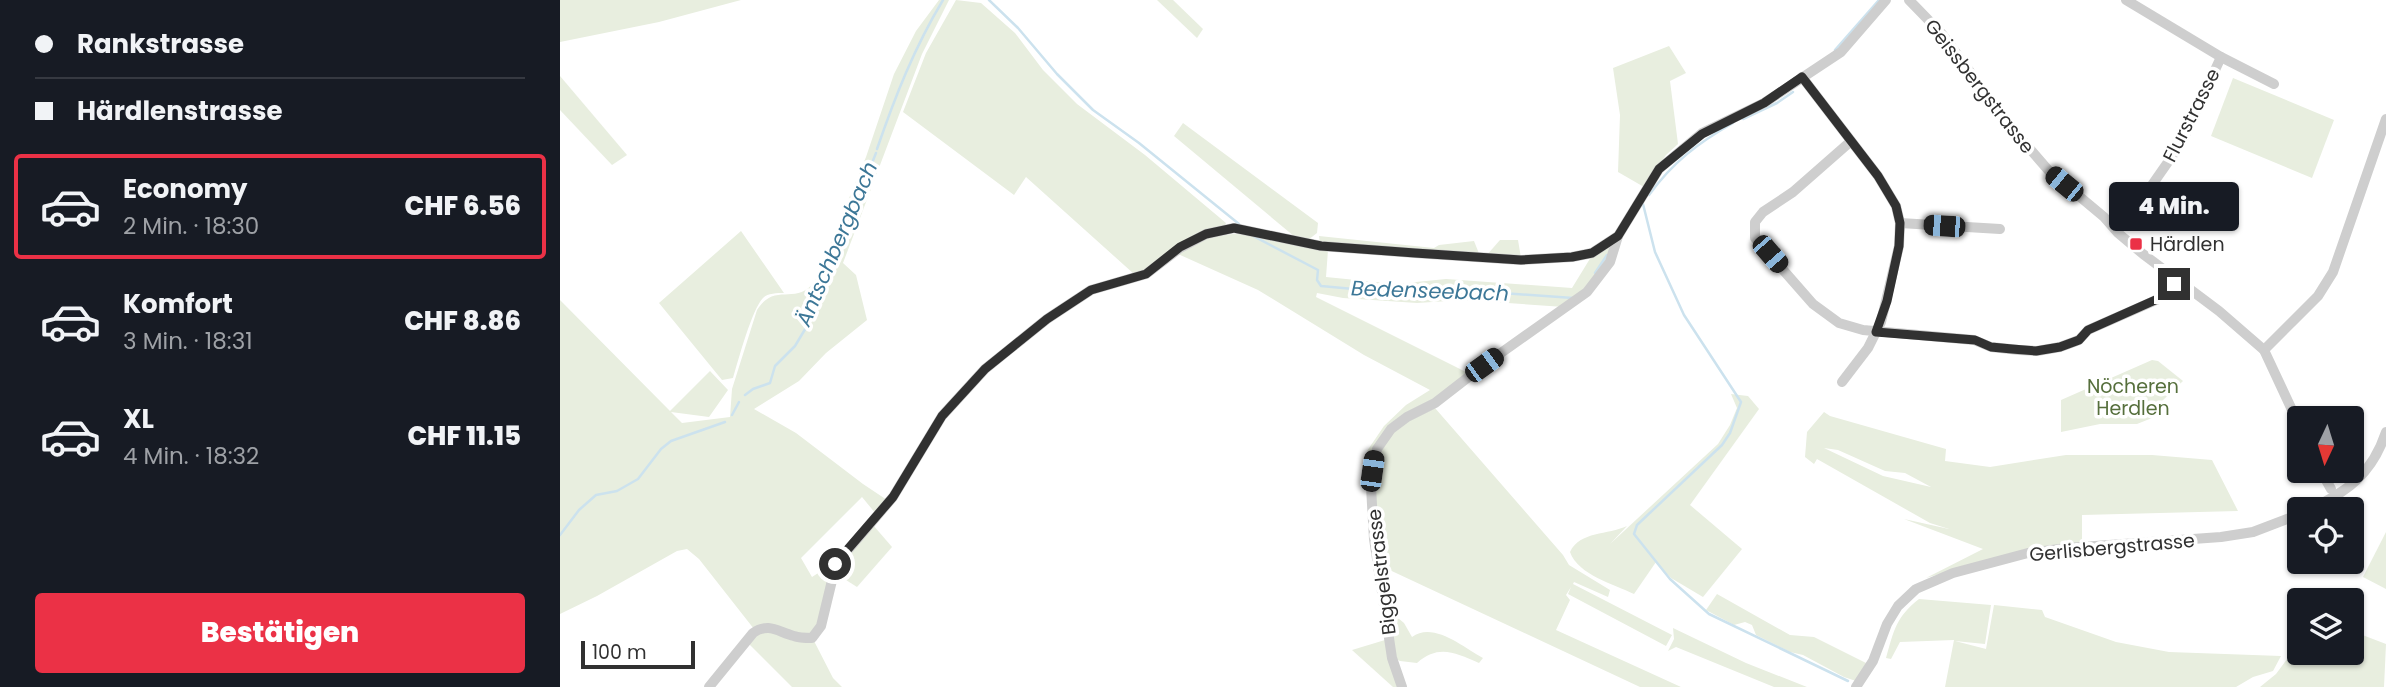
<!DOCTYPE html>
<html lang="de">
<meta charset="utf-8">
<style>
body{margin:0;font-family:Poppins,sans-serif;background:#242831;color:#f1f3f6;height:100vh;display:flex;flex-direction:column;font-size:26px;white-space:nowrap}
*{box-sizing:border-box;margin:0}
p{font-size:23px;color:#9ea1a6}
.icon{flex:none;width:38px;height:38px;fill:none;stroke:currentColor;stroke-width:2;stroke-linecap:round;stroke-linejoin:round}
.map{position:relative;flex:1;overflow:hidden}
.drawer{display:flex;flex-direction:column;background:#171b24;width:560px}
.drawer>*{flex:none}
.top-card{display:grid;align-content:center;height:154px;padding:0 35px;background:#171b24}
.needle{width:46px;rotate:184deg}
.buttons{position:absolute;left:1727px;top:406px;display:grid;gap:14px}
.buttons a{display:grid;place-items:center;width:77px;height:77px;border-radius:7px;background:#171b24;box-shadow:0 2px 5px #0004;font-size:35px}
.scale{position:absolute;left:21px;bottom:18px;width:114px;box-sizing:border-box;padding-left:7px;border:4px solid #313131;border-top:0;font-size:19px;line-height:24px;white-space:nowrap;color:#313131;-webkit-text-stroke:5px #fff;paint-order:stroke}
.end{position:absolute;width:32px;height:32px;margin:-16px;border:9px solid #313131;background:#fff;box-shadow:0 0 0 4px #fff}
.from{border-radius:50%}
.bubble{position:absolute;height:49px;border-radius:7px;background:#171b24;box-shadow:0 2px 5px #0004;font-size:23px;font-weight:800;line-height:49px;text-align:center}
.car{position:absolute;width:21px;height:42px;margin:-21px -10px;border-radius:9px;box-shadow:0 0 5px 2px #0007;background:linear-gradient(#222 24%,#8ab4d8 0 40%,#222 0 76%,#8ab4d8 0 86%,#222 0)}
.top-card b{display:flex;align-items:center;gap:24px;height:66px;font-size:26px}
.top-card b+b{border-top:2px solid #363941}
.top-card i{width:18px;height:18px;background:#f1f3f6}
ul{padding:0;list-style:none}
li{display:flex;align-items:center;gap:21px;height:105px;margin:0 14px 10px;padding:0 21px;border:4px solid transparent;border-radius:7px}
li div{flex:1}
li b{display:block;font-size:26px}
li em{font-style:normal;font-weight:800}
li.on{border-color:#eb3146}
li>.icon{width:63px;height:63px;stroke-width:1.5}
.cta{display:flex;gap:14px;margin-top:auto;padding:14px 35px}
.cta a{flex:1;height:80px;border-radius:7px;background:#eb3146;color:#fff;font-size:28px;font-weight:800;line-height:80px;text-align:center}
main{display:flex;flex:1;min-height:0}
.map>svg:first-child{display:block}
</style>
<main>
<section class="drawer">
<div class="top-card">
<b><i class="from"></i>Rankstrasse</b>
<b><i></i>Härdlenstrasse</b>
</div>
<ul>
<li class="on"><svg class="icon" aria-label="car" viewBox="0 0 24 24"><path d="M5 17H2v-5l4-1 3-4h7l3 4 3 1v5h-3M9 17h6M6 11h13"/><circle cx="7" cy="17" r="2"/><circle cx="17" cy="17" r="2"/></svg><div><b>Economy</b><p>2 Min. · 18:30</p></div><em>CHF 6.56</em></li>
<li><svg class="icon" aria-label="car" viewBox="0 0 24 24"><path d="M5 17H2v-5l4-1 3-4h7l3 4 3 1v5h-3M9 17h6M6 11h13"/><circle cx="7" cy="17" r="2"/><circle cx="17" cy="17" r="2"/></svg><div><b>Komfort</b><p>3 Min. · 18:31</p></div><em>CHF 8.86</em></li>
<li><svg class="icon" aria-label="car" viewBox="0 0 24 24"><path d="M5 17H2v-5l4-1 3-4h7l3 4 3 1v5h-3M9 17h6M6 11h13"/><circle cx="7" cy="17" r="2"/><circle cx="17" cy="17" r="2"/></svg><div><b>XL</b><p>4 Min. · 18:32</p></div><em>CHF 11.15</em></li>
</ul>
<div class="cta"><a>Bestätigen</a></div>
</section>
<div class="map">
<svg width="1826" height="687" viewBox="0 0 1826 687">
<rect width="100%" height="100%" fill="#fff"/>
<!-- green -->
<g fill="#e8eedf" fill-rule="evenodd">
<polygon points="0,0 181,0 99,22 0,42"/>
<path d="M379,0H389L362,54L283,263L296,275L307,320L266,353L239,381L194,409L236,433L303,484L327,500L316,514L302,497L241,558L252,577L272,564L259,624L252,635C246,635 239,635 234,634C219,629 209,618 194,629L139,559L127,549L117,551L37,596L0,614V300L110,411L150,371L168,390L149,417L111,412L122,423L170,417L172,389L197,310C215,281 236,307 255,281L306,157L334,74L356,31Z"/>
<polygon points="396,0 421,3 455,33 483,70 517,104 585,155 666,223 664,228 585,272 574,274 466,177 454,195 343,112 366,53"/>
<polygon points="597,0 613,0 643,29 637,38"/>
<polygon points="1109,46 1126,73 1110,81 1118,144 1106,155 1084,187 1058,172 1060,115 1053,68"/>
<polygon points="0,76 67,155 52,165 0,110"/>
<polygon points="1673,78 1774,120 1752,178 1651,136"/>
<polygon points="623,123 758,223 757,233 748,240 735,237 614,136"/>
<path d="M181,231L224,293C217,293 208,293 203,298C192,309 178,361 173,378L162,380L99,303Z"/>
<path d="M673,234L704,235L768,250L766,277L836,284L886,279L1012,288L1031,257L1052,246C1043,272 1025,290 1004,307L904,300L857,303L783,298L757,293L756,297L908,373L873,401L846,415L813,452L807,451L824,426L846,405L870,390L804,355L698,290L618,254L650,237Z"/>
<polygon points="759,236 874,248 879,245 914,241 920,256 760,244"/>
<polygon points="940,240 958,240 961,258 926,256"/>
<polygon points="1592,360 1598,361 1623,381 1602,401 1592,418 1577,424 1540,424 1501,432 1501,400"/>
<path d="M1171,394L1188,396L1199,409L1130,505L1182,549L1143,597L1111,578L1096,562L1074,594C1054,584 1018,575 1010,552C1020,531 1048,535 1067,526L1050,544L1158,444L1170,425L1177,408Z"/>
<path d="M875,408L1003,555L1009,565L1050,590L1048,597L1014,582L1013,584L1112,635L1106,646L1008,594L1011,587L1006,595L1010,600L996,630L1121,687H1080L821,566C817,525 802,467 832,432C841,422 862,415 875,408Z"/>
<path d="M1264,412L1270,416L1386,449L1385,461L1430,467L1506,455H1592L1652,460L1678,511L1522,515V545L1393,570L1366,578L1423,549L1344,519L1389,529L1370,523L1257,459L1254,464L1245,457L1247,432ZM1264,448L1278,450L1325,471L1345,473L1371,487L1323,476Z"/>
<polygon points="313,525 332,547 297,587 275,573"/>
<polygon points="1826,532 1826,589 1803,577"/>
<polygon points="1157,594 1230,635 1254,637 1306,663 1296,681 1284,677 1243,655 1230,652 1196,635 1192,625 1185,622 1174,625 1146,610"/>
<path d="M1359,599L1431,605L1425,644L1395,641L1426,649L1434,605L1482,610L1485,617L1556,642L1609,652L1721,656L1713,671L1693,677L1676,687H1385L1394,640L1340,642L1331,659L1326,658C1334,630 1336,617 1359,599Z"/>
<path d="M833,614L844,623L852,637C873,621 903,647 923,658L919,663C895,653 879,644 857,663L840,661L834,658L827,615Z"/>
<polygon points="1113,628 1186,663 1247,687 1214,687 1116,647 1108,651 1114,639"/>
<polygon points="201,630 254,641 273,678 282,687 232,687 188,643"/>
<polygon points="1792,631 1826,644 1824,687 1700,687 1716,674 1739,643 1740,653 1792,653"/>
<polygon points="825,640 838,687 833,687 792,650"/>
</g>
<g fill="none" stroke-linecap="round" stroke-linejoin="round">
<!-- stream -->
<g stroke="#cce2ee" stroke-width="2.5">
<polyline points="429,0 458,28 497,74 533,110 579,143 679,224"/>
<polyline points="1275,50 1319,0"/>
<polyline points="1183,119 1217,103 1233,92"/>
<path d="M317,149C335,97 354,48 383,0"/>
<path d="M1089,195C1113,162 1138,143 1173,123"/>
<polyline points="1083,204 1095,252 1124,315 1181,402 1170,433 1162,445 1077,525 1074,534 1110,579 1149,614 1288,681"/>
<polyline points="693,236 758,270 757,280 761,286 848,294 887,289 1013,298"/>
<polyline points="1035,273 1047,255"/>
<polyline points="185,395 193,389 210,383 215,366 235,346 247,326 316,153"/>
<polyline points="172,415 179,402"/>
<polyline points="0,535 19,510 36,495 57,491 78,479 101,449 111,441 165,422"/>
</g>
<!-- minor -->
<g stroke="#cecece" stroke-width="10">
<polyline points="1349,0 1382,34 1450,126 1489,171 1544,217 1558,233 1583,254 1659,311 1704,350 1740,427"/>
<polyline points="1566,0 1661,57 1714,84"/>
<polyline points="1242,77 1318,176 1336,206 1340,223 1339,246 1321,322 1308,348 1282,382"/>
<polyline points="1290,142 1233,192 1203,212 1195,222 1195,238 1253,304 1279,323 1303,330 1414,340 1431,347 1459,350 1477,351 1500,347 1519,340 1528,330 1603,297 1617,281"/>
<polyline points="1585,195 1622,142 1661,57"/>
<polyline points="1340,223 1440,229"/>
<polyline points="1704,350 1758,296 1773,272 1826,119"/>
<polyline points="1761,471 1771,489"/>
<path d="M1751,509C1788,491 1812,474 1826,432"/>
<path d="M149,687L193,633C209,622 218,632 234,636C239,638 246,638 252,638L261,626L276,564L333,497L382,416L425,369L487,319L531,290L586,274L620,248L646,234L674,228L761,246L855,253L961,260L1012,257L1032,253L1058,236L1099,169L1142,133L1204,103L1281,52L1326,0"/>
<polyline points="842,687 832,658 814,539 811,487 817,449 831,429 847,417 875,403 924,365 1027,292 1050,262 1058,236"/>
<polyline points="1296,687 1313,661 1327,624 1338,606 1356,589 1393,573 1468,553 1507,548 1661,537 1693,532 1740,514"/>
</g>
</g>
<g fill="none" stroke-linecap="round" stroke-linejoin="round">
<!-- route -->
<polyline stroke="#313131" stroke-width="9" points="275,564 333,497 382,416 425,369 487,319 531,290 586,274 620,247 646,234 674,228 761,246 855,253 961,260 1012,257 1032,253 1058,236 1099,169 1121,151 1142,134 1204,103 1242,77 1318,176 1336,206 1340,223 1339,246 1327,301 1316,332 1415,340 1431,347 1452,349 1476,351 1500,347 1519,340 1528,330 1602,297 1614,284"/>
</g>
<!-- markers -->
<rect fill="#eb3146" stroke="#fff" stroke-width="2.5" x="1569" y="237" width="14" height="14" rx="3.5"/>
<g text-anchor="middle" stroke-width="7" stroke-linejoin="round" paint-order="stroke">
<!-- street labels -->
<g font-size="19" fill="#313131" stroke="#fff">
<text transform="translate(1420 86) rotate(52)" y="7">Geissbergstrasse</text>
<text transform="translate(1631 115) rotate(-63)" y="7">Flurstrasse</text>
<text transform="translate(1552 547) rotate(-5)" y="7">Gerlisbergstrasse</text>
<text transform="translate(821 572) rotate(-97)" y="7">Biggelstrasse</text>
</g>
<!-- poi labels -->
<g font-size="19" fill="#313131" stroke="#fff" text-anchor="start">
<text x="1590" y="251">Härdlen</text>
</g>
<!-- park labels -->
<g font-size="19" fill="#566f3c" stroke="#fff">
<text x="1573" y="393">Nöcheren<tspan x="1573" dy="22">Herdlen</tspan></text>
</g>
<!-- water labels -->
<g font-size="21" font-style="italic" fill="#3c7797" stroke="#fff">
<text transform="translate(277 244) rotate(-67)" y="7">Äntschbergbach</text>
<text transform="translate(870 291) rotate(2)" y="7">Bedenseebach</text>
</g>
</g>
</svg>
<div class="buttons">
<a><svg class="needle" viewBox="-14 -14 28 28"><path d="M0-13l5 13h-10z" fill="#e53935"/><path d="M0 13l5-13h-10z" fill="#9ea1a6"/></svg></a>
<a><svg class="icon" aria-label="locate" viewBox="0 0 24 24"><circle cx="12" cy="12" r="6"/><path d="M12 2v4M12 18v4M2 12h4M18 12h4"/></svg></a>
<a><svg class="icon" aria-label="layers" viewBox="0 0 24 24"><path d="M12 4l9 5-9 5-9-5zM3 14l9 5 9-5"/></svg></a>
</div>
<div class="scale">100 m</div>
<i class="end from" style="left:275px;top:564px"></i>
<i class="end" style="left:1614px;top:284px"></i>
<div class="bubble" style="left:1549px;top:182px;width:130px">4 Min.</div>
<i class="car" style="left:1504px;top:184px;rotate:309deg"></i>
<i class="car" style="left:1384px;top:226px;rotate:274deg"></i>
<i class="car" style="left:1210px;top:254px;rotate:139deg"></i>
<i class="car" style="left:924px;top:365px;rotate:54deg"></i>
<i class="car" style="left:812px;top:471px;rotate:8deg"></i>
</div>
</main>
